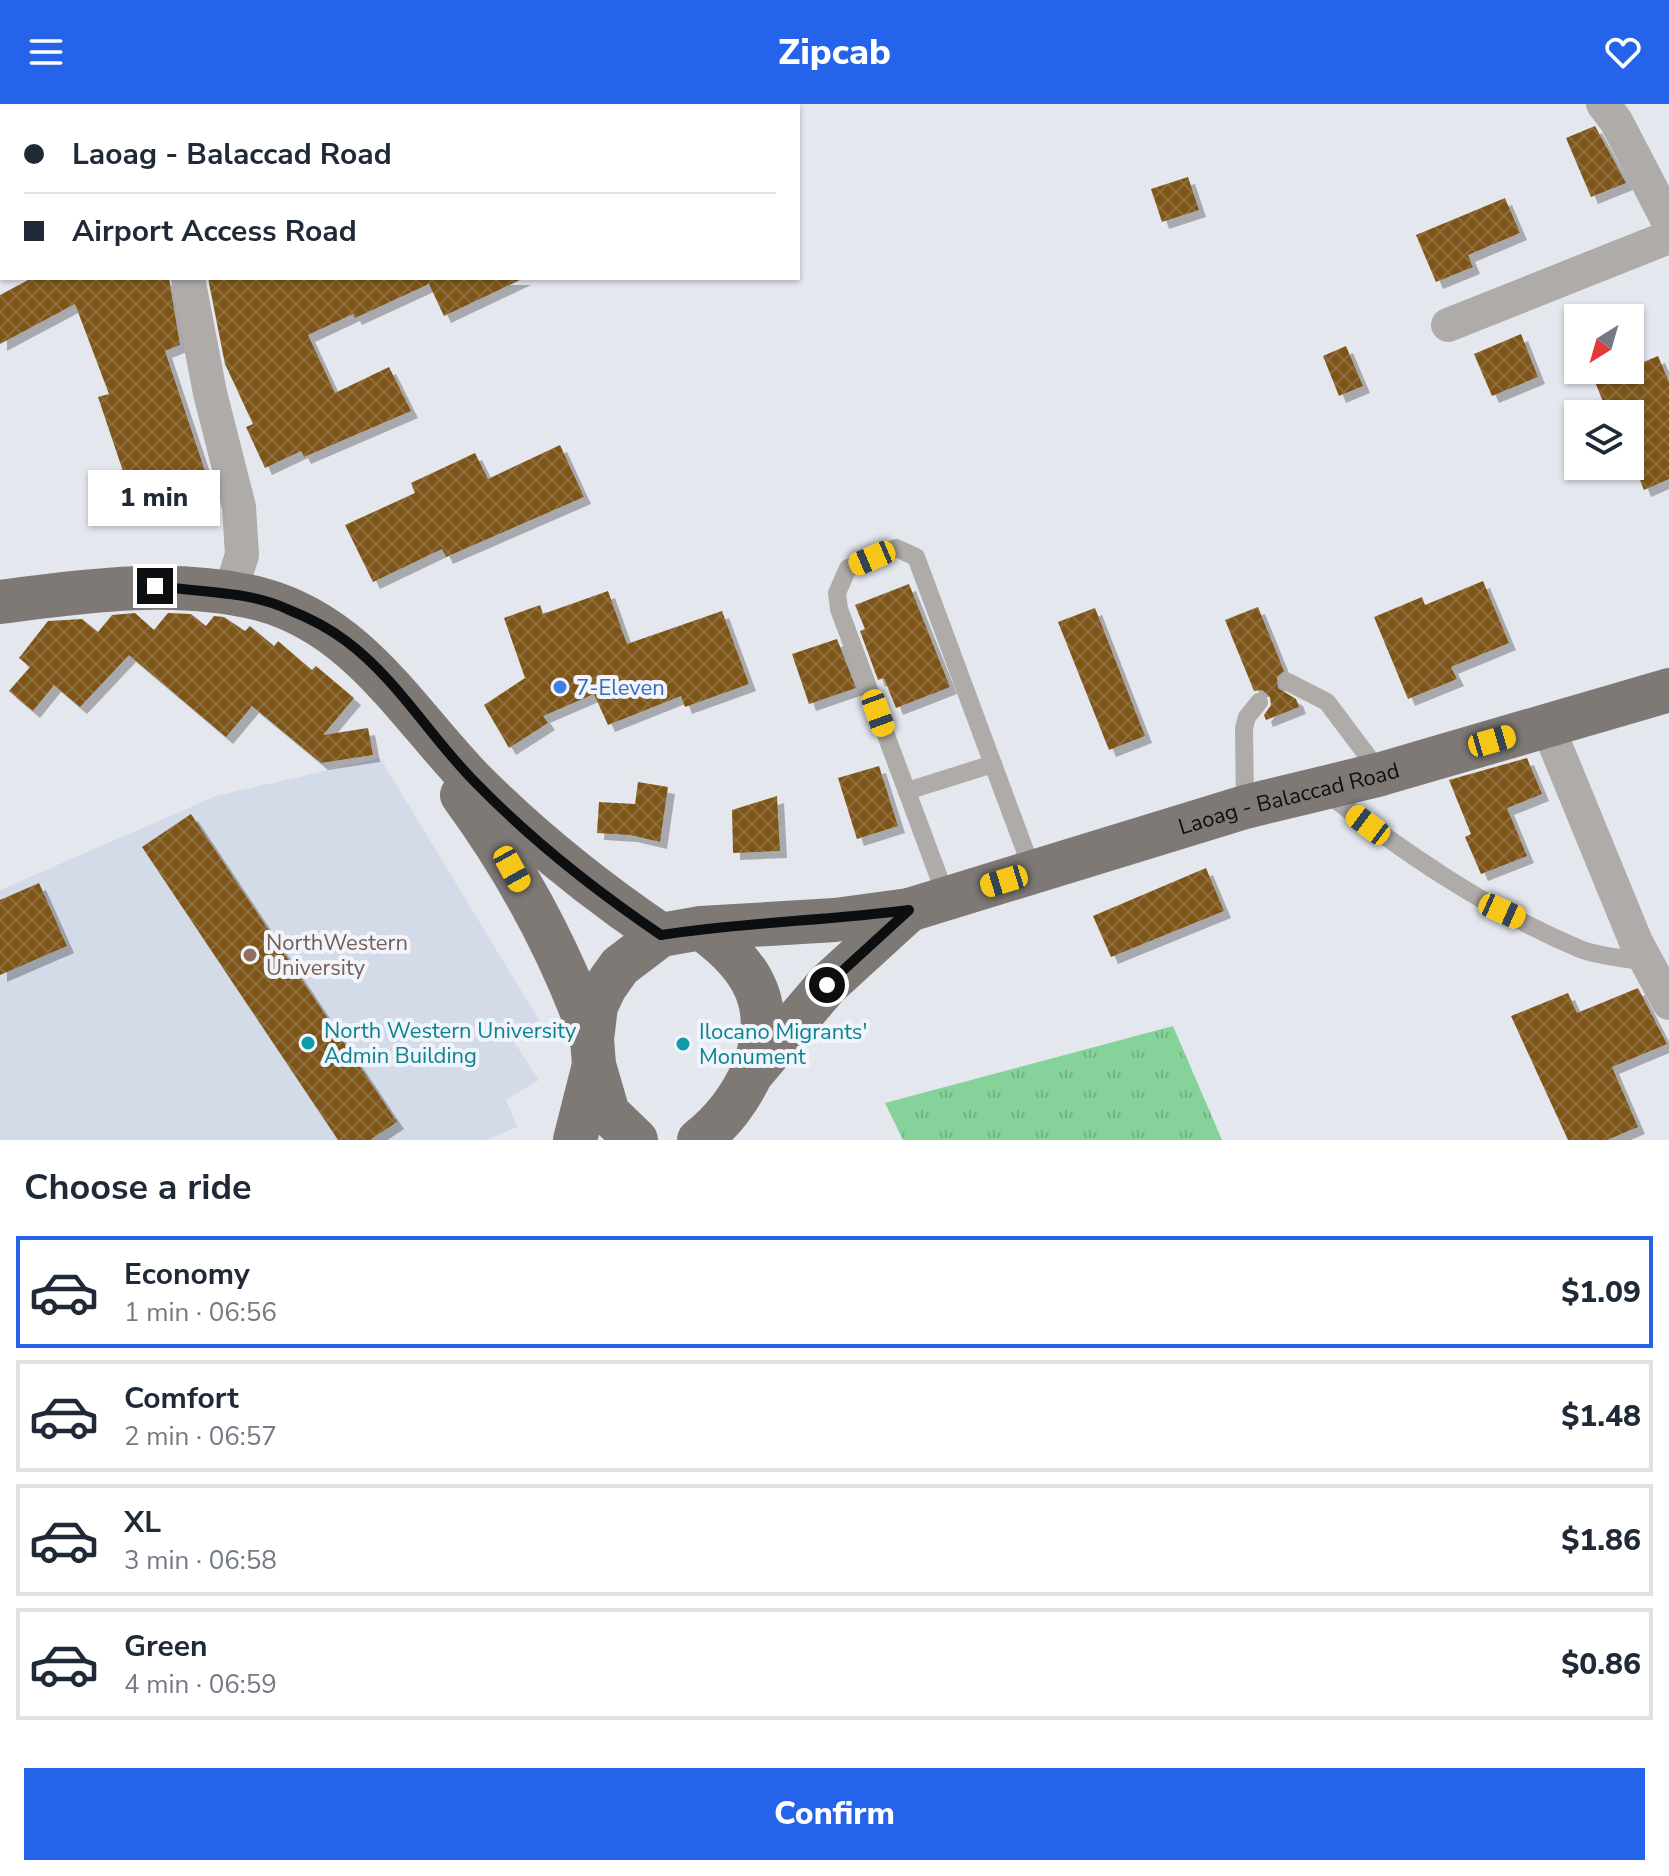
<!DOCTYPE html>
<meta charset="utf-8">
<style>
body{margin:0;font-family:"Nunito Sans",sans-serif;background:#f2f2f3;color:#1f2937;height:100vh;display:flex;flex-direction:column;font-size:30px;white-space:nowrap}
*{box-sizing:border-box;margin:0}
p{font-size:26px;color:#747a83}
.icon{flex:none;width:44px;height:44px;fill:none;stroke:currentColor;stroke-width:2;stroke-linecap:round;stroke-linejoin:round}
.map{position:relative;height:1036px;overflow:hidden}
.drawer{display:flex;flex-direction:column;background:#fff;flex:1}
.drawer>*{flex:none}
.guide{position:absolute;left:0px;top:0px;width:800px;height:176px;box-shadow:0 2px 6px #0004;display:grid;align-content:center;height:176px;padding:0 24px;background:#fff}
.needle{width:52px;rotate:217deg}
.fabs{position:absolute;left:1564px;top:200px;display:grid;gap:16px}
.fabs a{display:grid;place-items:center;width:80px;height:80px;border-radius:0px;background:#fff;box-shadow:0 2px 6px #0004;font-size:40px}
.end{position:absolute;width:36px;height:36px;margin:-18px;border:10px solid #0d0e10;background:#fff;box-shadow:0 0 0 4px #fff}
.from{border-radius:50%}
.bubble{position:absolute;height:56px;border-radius:0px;background:#fff;box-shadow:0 2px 6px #0004;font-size:26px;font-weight:800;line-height:56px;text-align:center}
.car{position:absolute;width:24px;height:48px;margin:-24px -12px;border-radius:10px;box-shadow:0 0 6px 2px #0007;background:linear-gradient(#f5c518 24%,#345 0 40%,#f5c518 0 76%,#345 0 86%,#f5c518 0)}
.guide b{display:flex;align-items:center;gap:28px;height:76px;font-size:30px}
.guide b+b{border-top:2px solid #e0e1e3}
.guide i{width:20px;height:20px;background:#1f2937}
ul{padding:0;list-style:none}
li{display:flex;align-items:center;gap:24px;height:112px;margin:0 16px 12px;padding:0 8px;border:4px solid #e0e1e3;border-radius:0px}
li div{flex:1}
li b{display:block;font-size:30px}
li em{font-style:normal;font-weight:800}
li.current{border-color:#2563eb}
li>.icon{width:72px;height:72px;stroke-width:1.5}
h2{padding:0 24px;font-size:36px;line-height:96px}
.action{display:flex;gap:16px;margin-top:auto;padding:16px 24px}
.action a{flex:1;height:92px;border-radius:0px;background:#2563eb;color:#fff;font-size:32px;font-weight:800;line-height:92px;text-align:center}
header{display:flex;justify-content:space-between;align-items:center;height:104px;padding:0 24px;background:#2563eb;color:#fff;font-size:36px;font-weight:800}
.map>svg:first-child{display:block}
</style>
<header><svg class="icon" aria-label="menu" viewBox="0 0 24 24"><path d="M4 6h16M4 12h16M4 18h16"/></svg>Zipcab<svg class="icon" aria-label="heart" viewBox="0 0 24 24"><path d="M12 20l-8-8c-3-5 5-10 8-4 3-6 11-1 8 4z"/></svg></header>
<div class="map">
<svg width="1669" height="1036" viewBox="0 0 1669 1036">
<defs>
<pattern id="grass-tufts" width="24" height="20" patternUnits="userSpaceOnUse" patternTransform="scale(2)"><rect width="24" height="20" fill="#85d39a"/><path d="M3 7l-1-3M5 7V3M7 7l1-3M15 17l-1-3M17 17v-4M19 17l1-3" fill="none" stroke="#72b484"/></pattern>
<pattern id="building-cross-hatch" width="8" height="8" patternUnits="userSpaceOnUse" patternTransform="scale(2)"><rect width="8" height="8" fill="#7e5517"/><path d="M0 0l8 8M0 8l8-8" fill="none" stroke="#8c6e3f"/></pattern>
<filter id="shadow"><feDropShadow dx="7" dy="7" stdDeviation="0" flood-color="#0004"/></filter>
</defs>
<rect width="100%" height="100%" fill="#e4e7ee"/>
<!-- built -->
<polygon fill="#d4dbe8" points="380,654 539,916 511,933 539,976 506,996 517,1023 487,1036 0,1036 0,786 216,692"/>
<!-- grass -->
<polygon fill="url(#grass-tufts)" points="1173,922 1222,1036 903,1036 885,999"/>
<!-- building -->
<g fill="url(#building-cross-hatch)" filter="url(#shadow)">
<polygon points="1595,22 1626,79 1591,93 1566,34"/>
<polygon points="1188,73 1199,106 1162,118 1151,85"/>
<polygon points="1505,94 1520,129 1468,151 1473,163 1436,178 1416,131"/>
<polygon points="32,174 169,174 180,241 165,247 207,373 133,397 98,293 109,290 75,200 0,240 0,191"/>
<polygon points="208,174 524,174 444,212 429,180 355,214 353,210 308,231 335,289 389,263 411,307 304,353 301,347 265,364 246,323 253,320 225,260"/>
<polygon points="1521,230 1538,273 1492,292 1474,250"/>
<polygon points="1346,242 1363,282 1339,292 1323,252"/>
<polygon points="1658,252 1669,278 1669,375 1644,386 1630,351 1630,310 1608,310 1595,278"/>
<polygon points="560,341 584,393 446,453 442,445 373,478 345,421 415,389 411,379 475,349 488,375"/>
<polygon points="1483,477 1509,539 1451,563 1457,575 1408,595 1374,513 1422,493 1425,501"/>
<polygon points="909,480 950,583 896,604 884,574 878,576 860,527 865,525 855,501"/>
<polygon points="608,487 627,540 722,507 749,580 685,603 681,592 608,621 594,590 543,612 548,619 509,644 484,601 525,574 504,514 540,501 543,510"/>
<polygon points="1258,503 1284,567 1277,573 1278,584 1296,595 1299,603 1266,616 1264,611 1271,601 1270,593 1262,586 1254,587 1225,516"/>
<polygon points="1095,504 1145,632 1109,646 1058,518"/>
<polygon points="135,509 154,526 168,509 191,510 206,522 214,512 224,513 245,527 250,522 274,542 278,537 312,566 316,562 354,594 323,631 368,624 373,651 321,659 252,602 226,633 129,551 80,603 54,581 33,607 9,587 30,563 19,554 48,517 82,515 98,528 112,511"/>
<polygon points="837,535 856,584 809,600 792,550"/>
<polygon points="1527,654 1542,690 1507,704 1527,752 1481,770 1465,733 1471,730 1449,676"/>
<polygon points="879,662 898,722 857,735 838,674"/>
<polygon points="638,678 668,683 660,738 630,731 597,729 599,698 635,700"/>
<polygon points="777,692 780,747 733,749 732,706"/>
<polygon points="191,710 397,1018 370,1036 338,1036 142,743"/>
<polygon points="1206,764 1224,807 1111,853 1093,812"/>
<polygon points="39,779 67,842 0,871 0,796"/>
<polygon points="1638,884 1667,940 1612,963 1638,1023 1607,1036 1568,1036 1511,912 1568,889 1577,909"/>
</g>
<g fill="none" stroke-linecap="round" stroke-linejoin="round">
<!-- service -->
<g stroke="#aeaba9" stroke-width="18">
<polyline points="1288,578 1327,598 1381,670"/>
<polyline points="907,687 993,660"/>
<path d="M1324,687C1402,747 1489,807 1580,845C1600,853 1626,854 1647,858"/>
<polyline points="1245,703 1244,624 1247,613 1259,598"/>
<polyline points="947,795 839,505 837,489 848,464 896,444 916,453 1033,768"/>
</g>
<!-- minor -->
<g stroke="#aeaba9" stroke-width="34">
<polyline points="687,0 688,2"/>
<polyline points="1603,0 1616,17 1669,119"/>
<polyline points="183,2 184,0"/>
<polyline points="188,174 210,289 239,403 242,451 229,492"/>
<polyline points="1448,221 1669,133"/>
<polyline points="1547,621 1636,838 1669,899"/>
</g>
<!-- primary -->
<g stroke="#7e7975" stroke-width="44">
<path d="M0,498C84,487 176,474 260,495C358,521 407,609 473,677C531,735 593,785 661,831"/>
<path d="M462,691C517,766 561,848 592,935"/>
<polyline points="753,968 827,881 909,806"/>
<polyline points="575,1036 594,961"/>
<path id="s1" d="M636,1036L608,1009L594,961L592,935L596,902L605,883L620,862L661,831L701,824L835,816L909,806L1245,703L1381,670L1669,586"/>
<path d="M699,1036C743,1003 782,932 752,877C740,855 721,839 701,824"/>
</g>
</g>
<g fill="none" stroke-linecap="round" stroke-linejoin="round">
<!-- route -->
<path stroke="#0d0e10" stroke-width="10" d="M155,482C198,488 248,487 287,505C307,513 329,524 346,537C396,574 430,632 473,676C530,735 593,785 661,831C743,818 826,817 909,806L827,881"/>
</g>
<!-- markers -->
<circle fill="#3f7fe0" stroke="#f1f5fb" stroke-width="3" cx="560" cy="583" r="8"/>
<circle fill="#8d6e63" stroke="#f1f5fb" stroke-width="3" cx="250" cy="851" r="8"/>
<g fill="#0f9aa8" stroke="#f1f5fb" stroke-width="3">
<circle cx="308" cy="939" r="8"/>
<circle cx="683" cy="940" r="8"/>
</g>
<g text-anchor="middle" stroke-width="8" stroke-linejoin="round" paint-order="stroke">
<!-- shop labels -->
<g font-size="22" fill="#366cbe" stroke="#f1f5fb" text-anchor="start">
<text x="576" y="591">7-Eleven</text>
</g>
<!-- street labels -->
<g font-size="22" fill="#0d0e10" stroke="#f1f5fb">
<text dy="8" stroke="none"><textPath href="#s1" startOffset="892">Laoag - Balaccad Road</textPath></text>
</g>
<!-- education labels -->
<g font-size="22" fill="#785e54" stroke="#f1f5fb" text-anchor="start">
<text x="266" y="846">NorthWestern<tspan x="266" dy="25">University</tspan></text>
</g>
<!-- culture labels -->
<g font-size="22" fill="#0d838f" stroke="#f1f5fb" text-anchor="start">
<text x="324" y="934">North Western University<tspan x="324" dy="25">Admin Building</tspan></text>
<text x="699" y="935">Ilocano Migrants'<tspan x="699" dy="25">Monument</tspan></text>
</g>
</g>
</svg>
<div class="fabs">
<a><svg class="needle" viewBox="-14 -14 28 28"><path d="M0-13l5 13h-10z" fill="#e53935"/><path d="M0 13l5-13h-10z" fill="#747a83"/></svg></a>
<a><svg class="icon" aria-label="layers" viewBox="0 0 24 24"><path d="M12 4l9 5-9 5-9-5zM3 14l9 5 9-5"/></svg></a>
</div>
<i class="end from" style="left:827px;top:881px"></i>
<i class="end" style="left:155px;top:482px"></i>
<div class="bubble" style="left:88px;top:366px;width:132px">1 min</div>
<i class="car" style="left:872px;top:454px;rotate:247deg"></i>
<i class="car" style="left:878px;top:609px;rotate:160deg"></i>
<i class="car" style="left:1492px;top:637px;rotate:74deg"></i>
<i class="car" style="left:1368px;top:721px;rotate:307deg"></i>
<i class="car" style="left:512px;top:765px;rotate:151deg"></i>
<i class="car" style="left:1004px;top:777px;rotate:253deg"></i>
<i class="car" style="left:1502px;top:807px;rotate:114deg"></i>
<div class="guide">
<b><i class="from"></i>Laoag - Balaccad Road</b>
<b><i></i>Airport Access Road</b>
</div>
</div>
<section class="drawer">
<h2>Choose a ride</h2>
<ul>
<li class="current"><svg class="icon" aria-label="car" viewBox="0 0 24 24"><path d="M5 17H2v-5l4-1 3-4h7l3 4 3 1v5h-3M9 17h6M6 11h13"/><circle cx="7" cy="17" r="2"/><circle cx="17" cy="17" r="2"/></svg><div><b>Economy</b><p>1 min · 06:56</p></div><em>$1.09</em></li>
<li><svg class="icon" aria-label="car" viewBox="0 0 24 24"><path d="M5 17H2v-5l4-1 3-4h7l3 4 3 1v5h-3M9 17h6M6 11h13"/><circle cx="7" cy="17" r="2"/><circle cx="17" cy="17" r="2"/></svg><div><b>Comfort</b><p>2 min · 06:57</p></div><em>$1.48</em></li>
<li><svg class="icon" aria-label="car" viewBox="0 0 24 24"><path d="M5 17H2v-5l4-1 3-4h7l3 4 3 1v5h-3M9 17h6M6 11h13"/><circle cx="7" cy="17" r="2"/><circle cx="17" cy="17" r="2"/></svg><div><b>XL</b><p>3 min · 06:58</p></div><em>$1.86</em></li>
<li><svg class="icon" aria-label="car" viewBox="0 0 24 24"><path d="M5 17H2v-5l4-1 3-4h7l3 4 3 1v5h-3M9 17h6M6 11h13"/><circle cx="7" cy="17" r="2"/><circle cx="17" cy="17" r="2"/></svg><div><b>Green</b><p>4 min · 06:59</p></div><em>$0.86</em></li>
</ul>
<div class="action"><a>Confirm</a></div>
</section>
